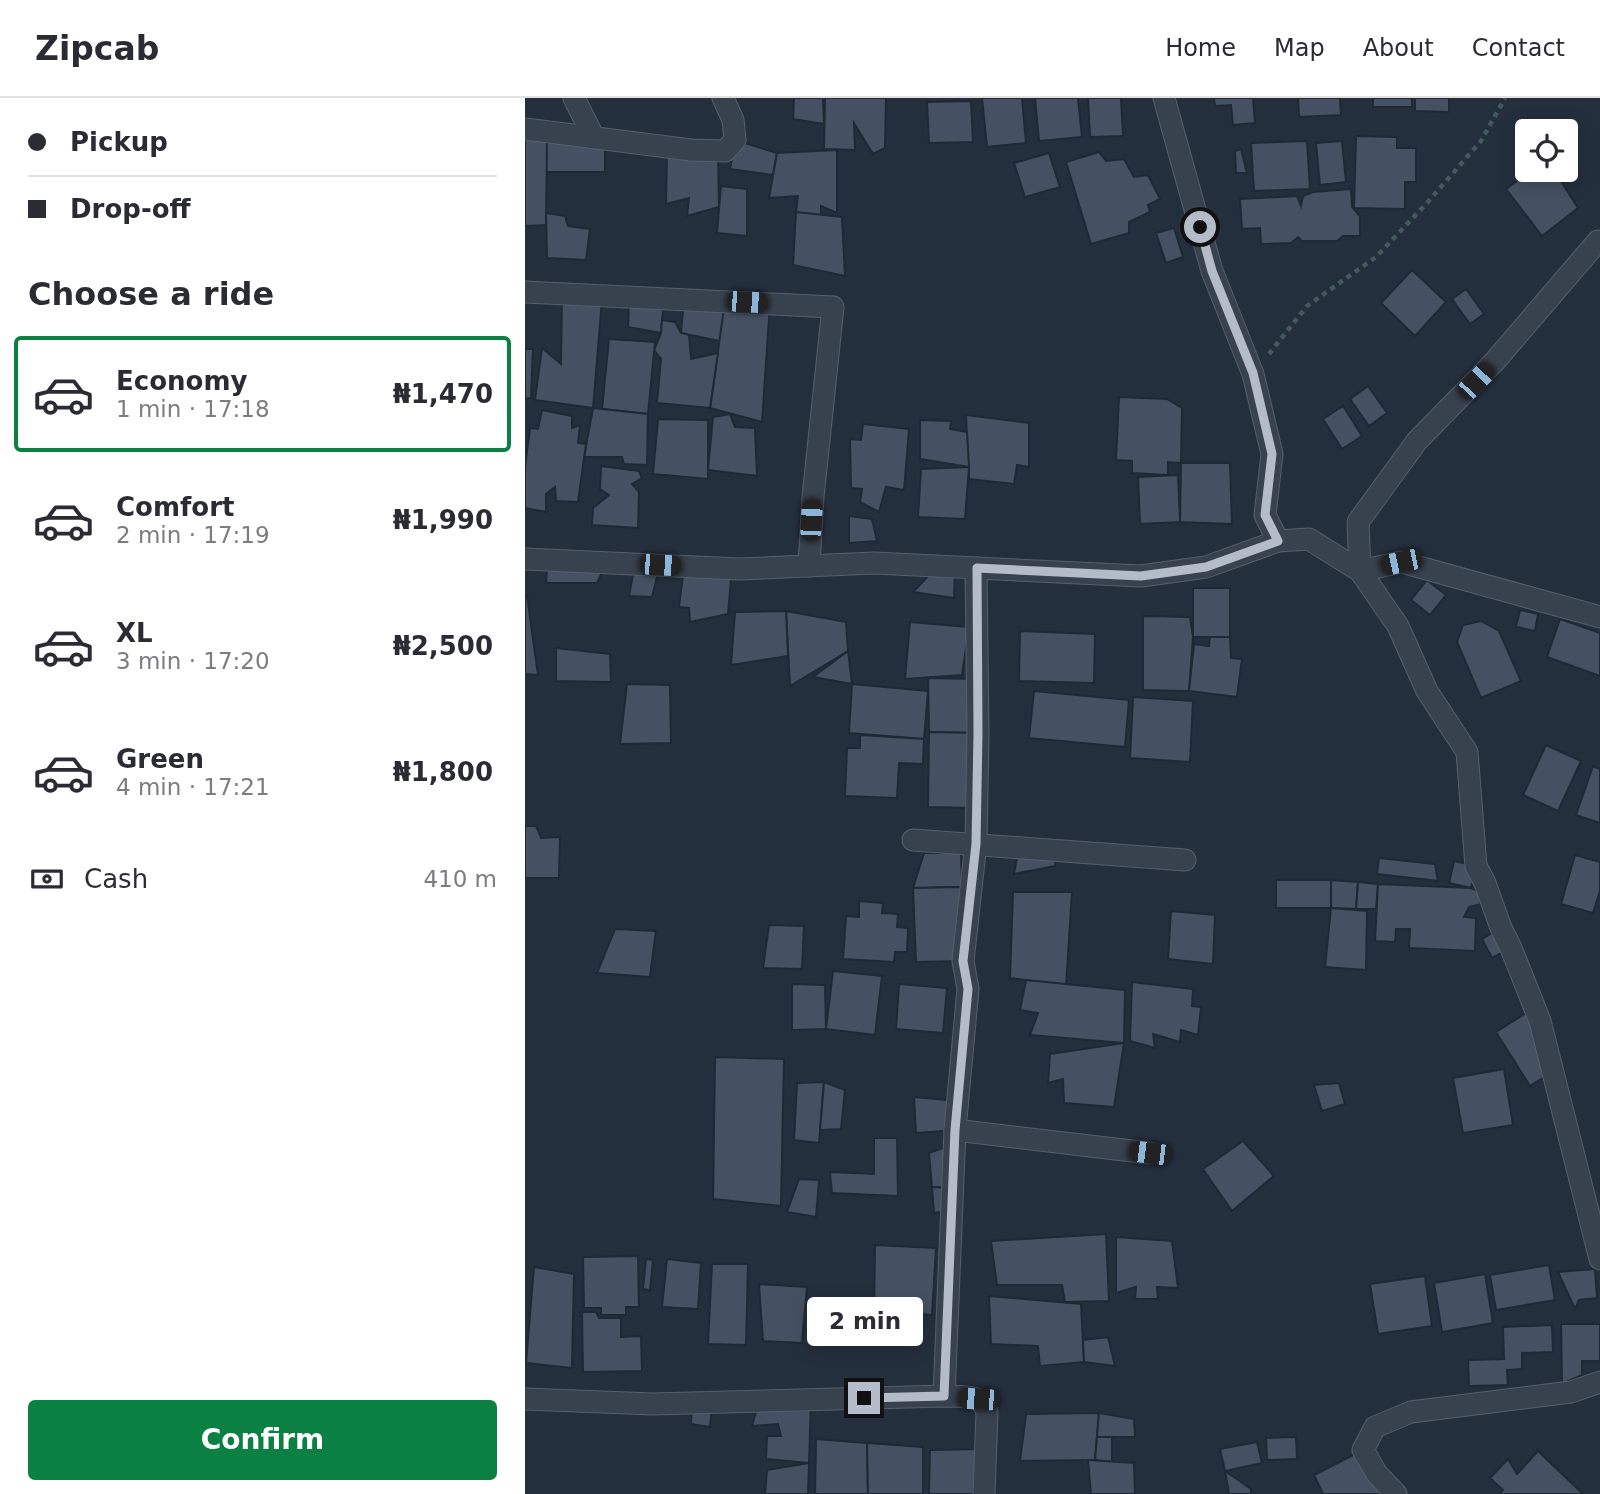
<!DOCTYPE html>
<meta charset="utf-8">
<style>
body{margin:0;font-family:"DejaVu Sans",sans-serif;background:#f2f2f3;color:#2b2b33;height:100vh;display:flex;flex-direction:column;font-size:26px;white-space:nowrap}
*{box-sizing:border-box;margin:0}
p{font-size:23px;color:#7c7c81}
.icon{flex:none;width:38px;height:38px;fill:none;stroke:currentColor;stroke-width:2;stroke-linecap:round;stroke-linejoin:round}
.map{position:relative;flex:1;overflow:hidden}
.side{display:flex;flex-direction:column;background:#fff;width:525px}
.side>*{flex:none}
.guide{display:grid;align-content:center;height:154px;padding:0 28px;background:#fff}
.tools{position:absolute;left:990px;top:21px;display:grid;gap:14px}
.tools a{display:grid;place-items:center;width:63px;height:63px;border-radius:7px;background:#fff;box-shadow:0 4px 18px #0003;font-size:35px}
.end{position:absolute;width:32px;height:32px;margin:-16px;border:9px solid #b4bcc9;background:#111;box-shadow:0 0 0 4px #111}
.from{border-radius:50%}
.bubble{position:absolute;height:49px;border-radius:7px;background:#fff;box-shadow:0 4px 18px #0003;font-size:23px;font-weight:700;line-height:49px;text-align:center}
.car{position:absolute;width:21px;height:42px;margin:-21px -10px;border-radius:9px;box-shadow:0 0 5px 2px #0007;background:linear-gradient(#222 24%,#8ab4d8 0 40%,#222 0 76%,#8ab4d8 0 86%,#222 0)}
.guide b{display:flex;align-items:center;gap:24px;height:66px;font-size:26px}
.guide b+b{border-top:2px solid #e1e1e2}
.guide i{width:18px;height:18px;background:#2b2b33}
ul{padding:0;list-style:none}
li{display:flex;align-items:center;gap:21px;height:116px;margin:0 14px 10px;padding:0 14px;border:4px solid transparent;border-radius:7px}
li div{flex:1}
li b{display:block;font-size:26px}
li em{font-style:normal;font-weight:700}
li.active{border-color:#0b8043}
li>.icon{width:63px;height:63px;stroke-width:1.5}
h2{padding:0 28px;font-size:32px;line-height:84px}
.pay{display:flex;align-items:center;gap:18px;height:77px;padding:0 28px;font-size:26px}
.pay p{margin-inline-start:auto}
.cta{display:flex;gap:14px;margin-top:auto;padding:14px 28px}
.cta a{flex:1;height:80px;border-radius:7px;background:#0b8043;color:#fff;font-size:28px;font-weight:700;line-height:80px;text-align:center}
header{display:flex;align-items:center;gap:42px;box-sizing:border-box;height:98px;padding:0 35px;background:#fff;border-bottom:2px solid #e1e1e2}
header strong{font-size:33px}
nav{display:flex;gap:38px;margin-inline-start:auto;font-size:24px}
main{display:flex;flex:1;min-height:0}
.map>svg:first-child{display:block}
</style>
<header>
<strong>Zipcab</strong>
<nav><a>Home</a><a>Map</a><a>About</a><a>Contact</a></nav>
</header>
<main>
<section class="side">
<div class="guide">
<b><i class="from"></i>Pickup</b>
<b><i></i>Drop-off</b>
</div>
<h2>Choose a ride</h2>
<ul>
<li class="active"><svg class="icon" aria-label="car" viewBox="0 0 24 24"><path d="M5 17H2v-5l4-1 3-4h7l3 4 3 1v5h-3M9 17h6M6 11h13"/><circle cx="7" cy="17" r="2"/><circle cx="17" cy="17" r="2"/></svg><div><b>Economy</b><p>1 min · 17:18</p></div><em>₦1,470</em></li>
<li><svg class="icon" aria-label="car" viewBox="0 0 24 24"><path d="M5 17H2v-5l4-1 3-4h7l3 4 3 1v5h-3M9 17h6M6 11h13"/><circle cx="7" cy="17" r="2"/><circle cx="17" cy="17" r="2"/></svg><div><b>Comfort</b><p>2 min · 17:19</p></div><em>₦1,990</em></li>
<li><svg class="icon" aria-label="car" viewBox="0 0 24 24"><path d="M5 17H2v-5l4-1 3-4h7l3 4 3 1v5h-3M9 17h6M6 11h13"/><circle cx="7" cy="17" r="2"/><circle cx="17" cy="17" r="2"/></svg><div><b>XL</b><p>3 min · 17:20</p></div><em>₦2,500</em></li>
<li><svg class="icon" aria-label="car" viewBox="0 0 24 24"><path d="M5 17H2v-5l4-1 3-4h7l3 4 3 1v5h-3M9 17h6M6 11h13"/><circle cx="7" cy="17" r="2"/><circle cx="17" cy="17" r="2"/></svg><div><b>Green</b><p>4 min · 17:21</p></div><em>₦1,800</em></li>
</ul>
<div class="pay"><svg class="icon" aria-label="cash" viewBox="0 0 24 24"><path d="M3 7h18v10H3z"/><circle cx="12" cy="12" r="2"/></svg>Cash<p>410 m</p></div>
<div class="cta"><a>Confirm</a></div>
</section>
<div class="map">
<svg width="1075" height="1396" viewBox="0 0 1075 1396">
<rect width="100%" height="100%" fill="#242f3e"/>
<!-- building -->
<g fill="#455162" stroke="#1f2835" stroke-width="2">
<polygon points="269,0 298,0 299,26 268,21"/>
<polygon points="300,0 361,0 360,50 348,56 329,25 330,52 299,51"/>
<polygon points="457,0 497,0 501,45 462,49"/>
<polygon points="510,0 553,0 557,39 514,43"/>
<polygon points="563,0 596,0 598,38 565,39"/>
<polygon points="689,0 728,0 730,25 708,27 706,7 690,8"/>
<polygon points="773,0 815,0 816,17 774,19"/>
<rect x="848" y="0" width="39" height="9"/>
<polygon points="890,0 924,0 924,14 890,13"/>
<polygon points="446,3 448,44 404,45 402,4"/>
<polygon points="22,33 80,47 80,74 20,74"/>
<polygon points="0,36 22,44 21,127 0,128"/>
<polygon points="831,38 872,39 872,50 891,50 891,84 880,84 880,111 829,110"/>
<polygon points="210,42 252,55 248,77 205,71"/>
<polygon points="782,43 785,91 729,93 726,45"/>
<polygon points="817,43 821,84 795,87 791,45"/>
<polygon points="142,49 193,53 194,109 162,118 164,100 141,106"/>
<polygon points="716,51 722,75 711,75 710,53"/>
<polygon points="312,52 312,115 296,108 296,119 271,114 273,98 244,100 252,55"/>
<polygon points="574,54 581,63 599,61 609,79 623,77 635,101 623,107 625,114 604,124 604,135 566,146 541,64"/>
<polygon points="524,55 535,89 500,99 489,65"/>
<polygon points="1007,72 1029,72 1053,110 1017,138 981,91"/>
<polygon points="196,88 222,91 222,138 192,135"/>
<polygon points="826,91 827,109 835,118 835,138 818,138 812,143 777,143 773,139 766,145 736,146 735,130 717,131 715,101 772,98 776,108 778,98 788,94"/>
<polygon points="271,114 317,119 320,178 268,167"/>
<polygon points="21,115 40,118 43,128 65,131 61,162 22,160"/>
<polygon points="649,130 658,159 641,165 631,135"/>
<polygon points="887,172 921,204 890,238 856,205"/>
<polygon points="941,191 959,216 945,226 927,201"/>
<polygon points="37,195 77,202 68,310 10,302 17,250 36,266"/>
<polygon points="104,199 139,200 136,235 103,229"/>
<polygon points="159,202 200,203 199,244 156,235"/>
<polygon points="200,203 245,206 237,324 185,310"/>
<polygon points="137,222 150,224 156,235 164,237 166,261 193,255 185,310 132,305 136,261 129,252 136,235"/>
<polygon points="84,241 130,244 123,316 77,311"/>
<polygon points="0,251 8,251 6,300 0,301"/>
<polygon points="843,288 862,315 844,328 825,301"/>
<polygon points="594,299 642,301 657,310 656,365 643,364 643,377 607,375 607,363 591,362"/>
<polygon points="818,308 837,338 817,351 798,321"/>
<polygon points="68,310 123,316 122,367 99,366 97,359 59,359"/>
<polygon points="17,312 47,318 47,330 55,327 53,345 61,346 53,404 31,403 30,389 21,396 21,414 0,410 0,369 5,330 13,331"/>
<polygon points="205,316 210,329 230,330 232,378 183,372 188,319"/>
<polygon points="441,317 504,325 504,369 492,367 489,386 444,381"/>
<polygon points="133,321 183,322 183,381 128,376"/>
<polygon points="395,322 426,323 425,331 442,334 444,369 395,361"/>
<polygon points="338,326 384,331 379,392 361,389 354,414 335,404 337,391 326,390 325,341 336,342"/>
<polygon points="656,365 705,365 707,426 655,424"/>
<polygon points="76,368 114,373 117,380 107,386 114,394 113,430 67,427 68,410 84,397 75,391"/>
<polygon points="444,369 440,421 393,419 396,371"/>
<polygon points="653,377 655,424 615,426 613,379"/>
<polygon points="324,418 347,421 352,443 324,445"/>
<polygon points="23,462 79,470 72,485 21,485"/>
<polygon points="110,466 135,467 127,499 104,498"/>
<polygon points="430,469 429,500 388,494 406,475"/>
<polygon points="207,470 203,516 165,524 164,510 154,509 158,477"/>
<polygon points="902,482 921,497 905,517 886,502"/>
<rect x="668" y="490" width="37" height="49"/>
<polygon points="0,497 2,497 13,577 0,576"/>
<polygon points="995,512 1013,516 1010,533 991,529"/>
<polygon points="261,513 321,524 323,553 265,588"/>
<polygon points="261,513 263,558 206,567 210,514"/>
<polygon points="618,518 665,519 668,539 664,593 618,592"/>
<polygon points="1035,521 1075,535 1075,578 1022,559"/>
<polygon points="956,523 974,533 996,583 956,600 932,544 938,527"/>
<polygon points="385,524 444,529 437,577 380,581"/>
<polygon points="495,533 570,536 569,585 494,583"/>
<polygon points="685,539 705,539 706,560 717,561 712,599 664,593 669,546 684,548"/>
<polygon points="31,550 85,556 86,584 31,583"/>
<polygon points="323,553 327,586 288,579"/>
<polygon points="403,580 451,581 453,635 404,634"/>
<polygon points="102,586 145,587 146,645 95,646"/>
<polygon points="327,586 403,593 399,641 324,635"/>
<polygon points="509,593 604,602 600,649 504,640"/>
<polygon points="608,599 668,603 665,664 605,660"/>
<polygon points="404,634 453,635 452,710 403,709"/>
<polygon points="335,637 399,641 398,666 374,665 372,700 320,698 322,650 335,650"/>
<polygon points="1021,647 1056,663 1033,713 998,697"/>
<polygon points="1068,668 1075,671 1075,725 1051,717"/>
<polygon points="0,728 11,728 16,740 35,739 34,780 0,780"/>
<polygon points="494,749 531,751 530,768 489,776"/>
<polygon points="399,755 436,755 437,789 388,790"/>
<polygon points="1050,757 1075,764 1075,793 1068,815 1036,806"/>
<polygon points="854,760 910,766 913,783 852,776"/>
<polygon points="929,763 951,768 946,790 924,785"/>
<rect x="751" y="782" width="55" height="28"/>
<polygon points="806,782 833,784 831,811 806,810"/>
<polygon points="833,784 853,786 851,811 831,811"/>
<polygon points="853,786 946,790 953,793 956,806 944,809 939,819 951,820 950,853 884,850 885,831 871,831 870,844 850,843"/>
<polygon points="437,789 438,863 391,864 388,790"/>
<polygon points="488,794 547,794 541,888 485,880"/>
<polygon points="334,803 358,805 357,815 373,816 372,829 383,830 382,854 370,854 369,864 318,861 321,818 334,819"/>
<polygon points="806,810 842,813 841,872 800,869"/>
<polygon points="646,813 690,817 688,866 643,861"/>
<polygon points="244,827 279,828 277,871 238,870"/>
<polygon points="976,830 986,850 967,860 957,841"/>
<polygon points="90,831 131,833 125,879 72,875"/>
<polygon points="308,873 357,878 350,937 301,931"/>
<polygon points="501,882 600,892 599,945 505,937 513,915 495,912"/>
<polygon points="607,884 668,891 667,908 676,909 673,937 656,932 655,944 628,936 630,950 605,943"/>
<polygon points="267,886 300,887 301,931 267,932"/>
<polygon points="374,886 422,890 418,935 371,931"/>
<polygon points="1009,910 1027,974 1005,988 971,934"/>
<polygon points="599,945 589,1009 539,1005 538,981 523,985 525,956"/>
<polygon points="190,959 259,961 256,1108 188,1101"/>
<polygon points="979,971 988,1027 938,1035 928,980"/>
<polygon points="299,984 294,1045 269,1042 272,985"/>
<polygon points="299,984 320,992 316,1031 295,1032"/>
<polygon points="814,985 820,1006 797,1013 789,987"/>
<polygon points="389,999 433,1003 430,1032 391,1035"/>
<polygon points="349,1040 372,1040 373,1098 307,1095 305,1074 349,1076"/>
<polygon points="718,1043 749,1078 707,1113 678,1071"/>
<polygon points="429,1046 423,1090 407,1089 404,1055"/>
<polygon points="274,1081 294,1082 291,1119 262,1114"/>
<polygon points="407,1089 423,1090 427,1112 409,1115"/>
<polygon points="581,1136 584,1203 540,1204 537,1187 472,1187 466,1143"/>
<polygon points="591,1139 647,1143 653,1190 632,1189 633,1201 610,1201 611,1189 591,1195"/>
<polygon points="350,1147 411,1150 407,1217 349,1212"/>
<polygon points="113,1158 114,1209 101,1209 101,1217 76,1217 76,1210 59,1210 58,1159"/>
<polygon points="121,1161 128,1162 125,1192 118,1191"/>
<polygon points="142,1161 176,1165 173,1211 137,1209"/>
<polygon points="187,1166 223,1166 221,1247 183,1246"/>
<polygon points="1024,1167 1030,1202 971,1212 965,1177"/>
<polygon points="9,1169 49,1176 47,1270 1,1265"/>
<polygon points="1070,1171 1072,1200 1054,1202 1050,1211 1033,1174"/>
<polygon points="960,1176 968,1225 917,1234 909,1185"/>
<polygon points="900,1178 907,1228 853,1236 845,1186"/>
<polygon points="234,1186 282,1189 277,1245 238,1243"/>
<polygon points="464,1198 556,1206 559,1264 515,1268 513,1248 466,1246"/>
<polygon points="57,1214 71,1214 74,1220 96,1220 96,1239 116,1238 117,1273 58,1274"/>
<polygon points="1036,1226 1075,1226 1075,1263 1057,1263 1057,1277 1037,1286"/>
<polygon points="1027,1227 1028,1254 997,1255 997,1271 982,1272 983,1287 944,1288 943,1262 979,1261 978,1229"/>
<polygon points="583,1239 590,1268 559,1264 558,1242"/>
<polygon points="286,1302 284,1365 241,1361 242,1338 256,1338 253,1326 227,1328 234,1303"/>
<polygon points="167,1305 187,1309 185,1329 166,1326"/>
<polygon points="574,1315 570,1362 495,1363 501,1316"/>
<polygon points="574,1315 609,1321 610,1339 572,1339"/>
<polygon points="572,1339 587,1339 587,1364 570,1362"/>
<polygon points="771,1339 772,1361 742,1362 741,1340"/>
<polygon points="291,1341 342,1345 343,1396 290,1396"/>
<polygon points="732,1344 737,1365 700,1373 695,1351"/>
<polygon points="342,1345 398,1349 398,1396 343,1396"/>
<polygon points="461,1351 459,1396 404,1396 405,1352"/>
<polygon points="838,1352 860,1396 798,1396 789,1377"/>
<polygon points="1013,1353 1057,1395 1056,1396 974,1396 978,1392 965,1380 983,1361 992,1376"/>
<polygon points="563,1362 609,1365 610,1396 566,1396"/>
<polygon points="284,1365 283,1396 240,1396 242,1372"/>
<polygon points="700,1373 726,1391 726,1396 704,1396"/>
</g>
<g fill="none" stroke-linecap="round" stroke-linejoin="round">
<!-- minor casing -->
<g stroke="#565f6c" stroke-width="23">
<g id="minor">
<polyline points="49,0 68,38"/>
<polyline points="639,0 687,173 728,276 747,356 740,417 753,443"/>
<polyline points="0,31 166,52 200,53 210,42 208,22 198,0"/>
<polyline points="1073,143 970,263 892,343 833,424 835,473 873,528 902,593 942,654 951,768 960,785 976,830 986,850 1015,923 1075,1161"/>
<polyline points="0,194 308,209 288,399 284,468"/>
<polyline points="0,461 214,471 349,465 616,478 681,469 753,443 784,441 835,473 876,464 1075,519"/>
<polyline points="388,742 660,762"/>
<polyline points="430,1032 624,1055"/>
<polyline points="419,1298 430,1032 443,891 438,863 451,745 453,635 451,470"/>
<path d="M0,1301L128,1306L419,1298C436,1299 457,1295 462,1314L459,1396"/>
<polyline points="871,1396 852,1376 838,1352 850,1329 886,1314 1046,1294 1075,1284"/>
</g>
</g>
<!-- path -->
<polyline stroke="#44595c" stroke-width="4.5" stroke-dasharray="5 5" stroke-linecap="butt" points="744,256 782,208 851,159 901,106 956,43 980,0"/>
<!-- minor -->
<use href="#minor" stroke="#38414e" stroke-width="21"/>
</g>
<g fill="none" stroke-linecap="round" stroke-linejoin="round">
<!-- route -->
<polyline stroke="#b4bcc9" stroke-width="9" points="339,1300 419,1298 430,1032 443,891 438,863 451,746 453,635 452,470 616,478 681,469 753,443 740,417 747,356 728,275 687,173 675,129"/>
</g>
</svg>
<div class="tools">
<a><svg class="icon" aria-label="locate" viewBox="0 0 24 24"><circle cx="12" cy="12" r="6"/><path d="M12 2v4M12 18v4M2 12h4M18 12h4"/></svg></a>
</div>
<i class="end from" style="left:675px;top:129px"></i>
<i class="end" style="left:339px;top:1300px"></i>
<div class="bubble" style="left:282px;top:1199px;width:116px">2 min</div>
<i class="car" style="left:222px;top:204px;rotate:93deg"></i>
<i class="car" style="left:951px;top:283px;rotate:44deg"></i>
<i class="car" style="left:286px;top:422px;rotate:3deg"></i>
<i class="car" style="left:876px;top:464px;rotate:258deg"></i>
<i class="car" style="left:135px;top:467px;rotate:93deg"></i>
<i class="car" style="left:624px;top:1055px;rotate:277deg"></i>
<i class="car" style="left:453px;top:1301px;rotate:274deg"></i>
</div>
</main>
